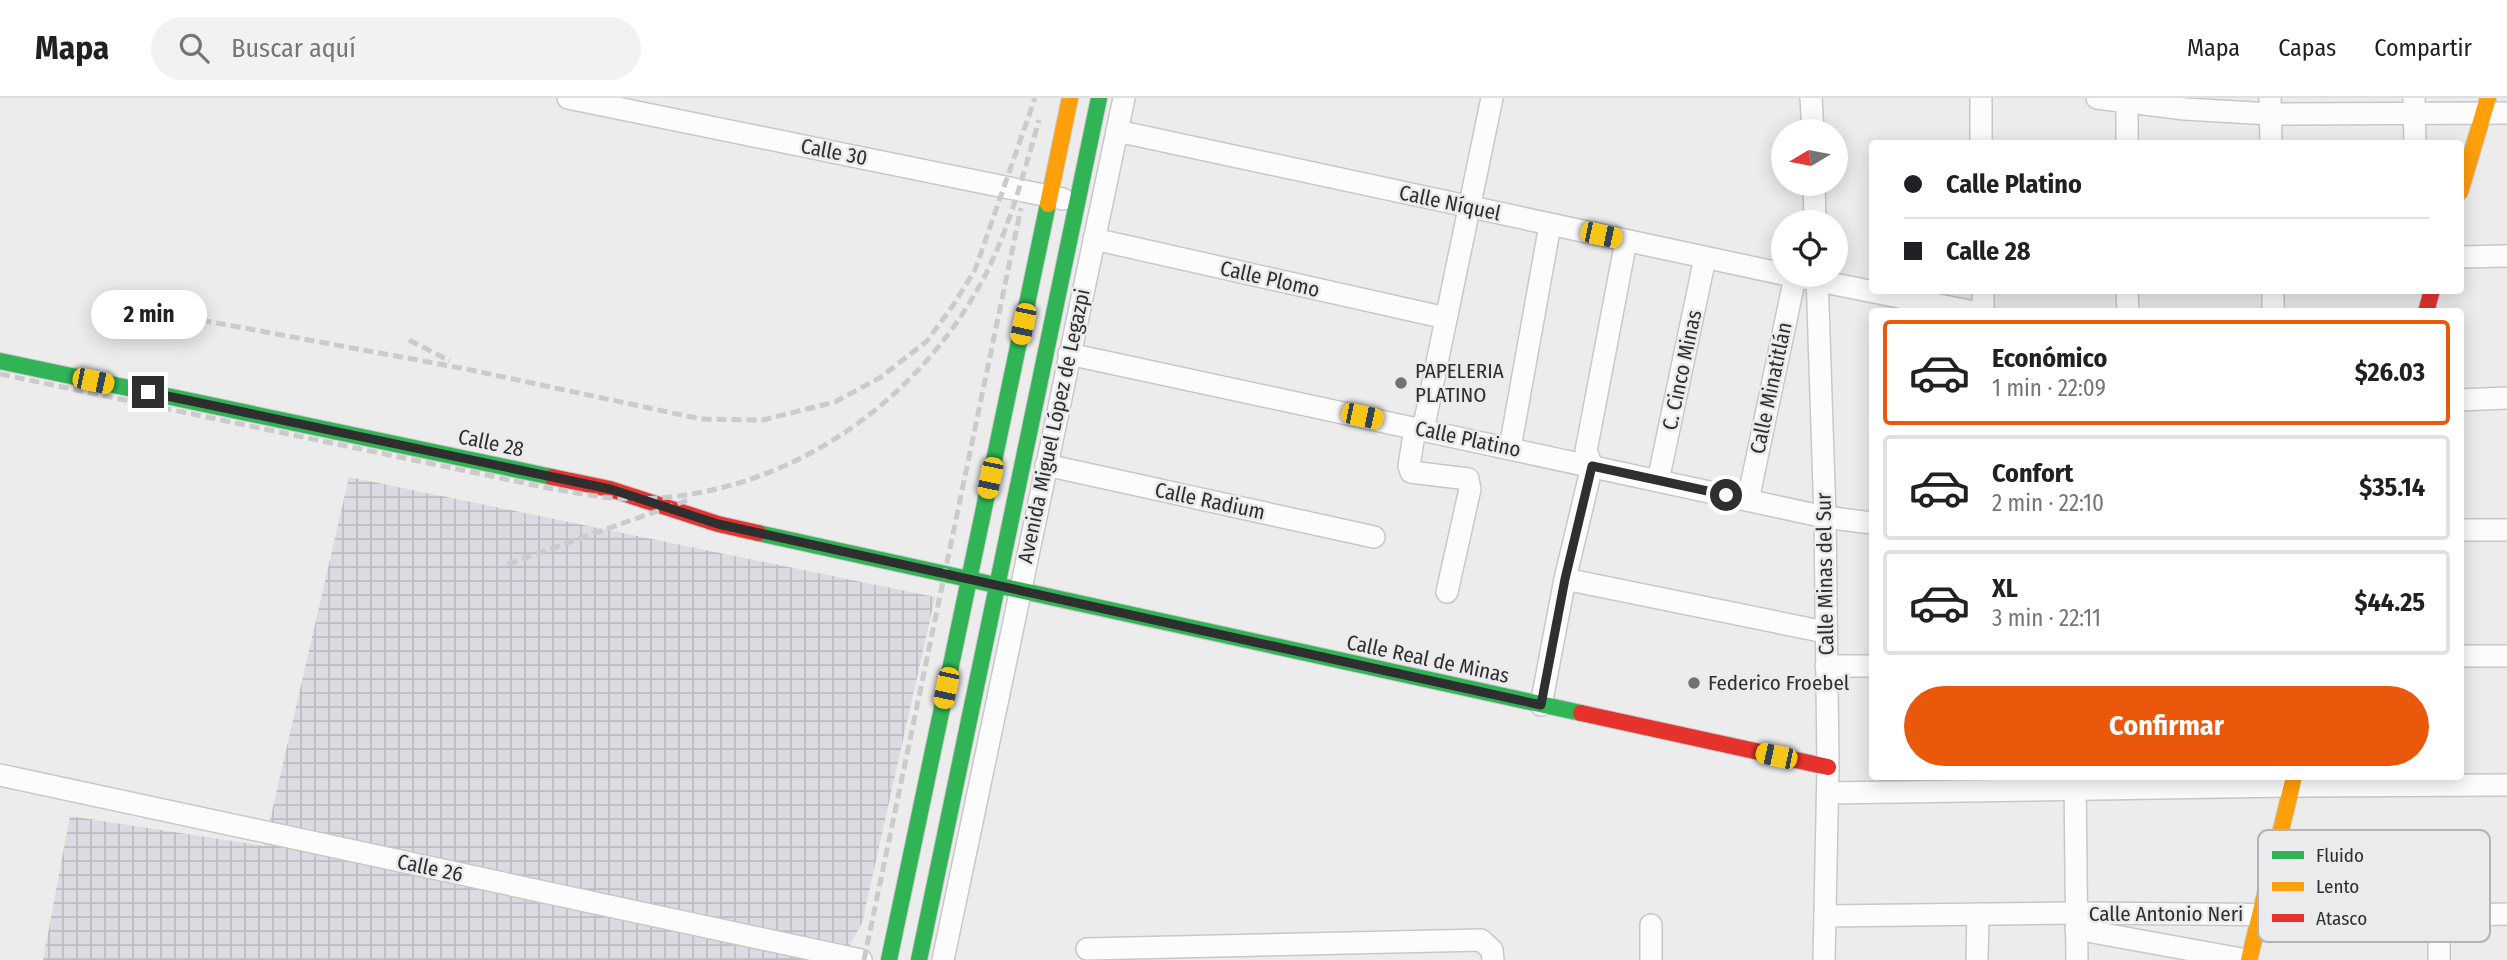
<!DOCTYPE html>
<html lang="es">
<meta charset="utf-8">
<style>
body{margin:0;font-family:"Fira Sans Condensed",sans-serif;background:#f2f2f2;color:#202124;height:100vh;display:flex;flex-direction:column;font-size:26px;white-space:nowrap}
*{box-sizing:border-box;margin:0}
p{font-size:23px;color:#757577}
.icon{flex:none;width:38px;height:38px;fill:none;stroke:currentColor;stroke-width:2;stroke-linecap:round;stroke-linejoin:round}
.map{position:relative;flex:1;overflow:hidden}
.sheet{position:absolute;left:1869px;top:210px;width:595px;height:472px;display:flex;flex-direction:column;background:#fff;border-radius:7px;box-shadow:0 4px 18px #0003}
.sheet>*{flex:none}
.hud{position:absolute;left:1869px;top:42px;width:595px;height:154px;border-radius:7px;box-shadow:0 4px 18px #0003;display:grid;align-content:center;height:154px;padding:0 35px;background:#fff}
.needle{width:46px;rotate:260deg}
.buttons{position:absolute;left:1771px;top:21px;display:grid;gap:14px}
.buttons a{display:grid;place-items:center;width:77px;height:77px;border-radius:50%;background:#fff;box-shadow:0 4px 18px #0003;font-size:35px}
.end{position:absolute;width:32px;height:32px;margin:-16px;border:9px solid #2f2f30;background:#fff;box-shadow:0 0 0 4px #fff}
.from{border-radius:50%}
.bubble{position:absolute;height:49px;border-radius:24px;background:#fff;box-shadow:0 4px 18px #0003;font-size:23px;font-weight:700;line-height:49px;text-align:center}
.car{position:absolute;width:21px;height:42px;margin:-21px -10px;border-radius:9px;box-shadow:0 0 5px 2px #0007;background:linear-gradient(#f5c518 24%,#345 0 40%,#f5c518 0 76%,#345 0 86%,#f5c518 0)}
.hud b{display:flex;align-items:center;gap:24px;height:66px;font-size:26px}
.hud b+b{border-top:2px solid #e0e0e0}
.hud i{width:18px;height:18px;background:#202124}
ul{padding:12px 0 0;list-style:none}
li{display:flex;align-items:center;gap:21px;height:105px;margin:0 14px 10px;padding:0 21px;border:4px solid #e0e0e0;border-radius:7px}
li div{flex:1}
li b{display:block;font-size:26px}
li em{font-style:normal;font-weight:700}
li.active{border-color:#ea580c}
li>.icon{width:63px;height:63px;stroke-width:1.5}
.button{display:flex;gap:14px;margin-top:auto;padding:14px 35px}
.button a{flex:1;height:80px;border-radius:42px;background:#ea580c;color:#fff;font-size:28px;font-weight:700;line-height:80px;text-align:center}
header{display:flex;align-items:center;gap:42px;box-sizing:border-box;height:98px;padding:0 35px;background:#fff;border-bottom:2px solid #e0e0e0}
header strong{font-size:33px}
nav{display:flex;gap:38px;margin-inline-start:auto;font-size:24px}
.search{width:490px;height:63px;background:#f2f2f2;display:flex;align-items:center;gap:18px;box-sizing:border-box;padding:0 24px;border-radius:38px;color:#757577;font-size:26px}
.map>svg:first-child{display:block}
</style>
<header>
<strong>Mapa</strong>
<div class="search"><svg class="icon" aria-label="search" viewBox="0 0 24 24"><circle cx="10" cy="10" r="6"/><path d="M15 15l6 6"/></svg>Buscar aquí</div>
<nav><a>Mapa</a><a>Capas</a><a>Compartir</a></nav>
</header>
<div class="map">
<svg width="2507" height="862" viewBox="0 0 2507 862">
<defs>
<pattern id="industrial-grid" width="8" height="8" patternUnits="userSpaceOnUse" patternTransform="scale(1.75)"><rect width="8" height="8" fill="#dbdbe1"/><path d="M0 4h8M4 0v8" fill="none" stroke="#bcbcc1"/></pattern>
</defs>
<rect width="100%" height="100%" fill="#ececed"/>
<!-- industrial -->
<polygon fill="url(#industrial-grid)" points="349,379 935,499 862,825 841,862 43,862 70,718 264,748"/>
<g fill="none" stroke-linecap="round" stroke-linejoin="round">
<!-- street casing -->
<g stroke="#c8c8c9" stroke-width="24">
<g id="street">
<polyline points="568,0 1063,101"/>
<polyline points="1811,0 1813,33"/>
<polyline points="1981,0 1981,46"/>
<polyline points="2097,0 2185,11 2271,16 2507,15"/>
<polyline points="2127,0 2127,46"/>
<polyline points="2270,0 2271,46"/>
<polyline points="2414,0 2415,46"/>
<polyline points="1117,33 1783,176"/>
<polyline points="1814,86 1815,124"/>
<polyline points="1094,141 1446,220"/>
<polyline points="2460,159 2507,158"/>
<polyline points="1817,177 1825,419 1828,669 1824,862"/>
<polyline points="1804,180 1974,214"/>
<polyline points="1983,192 1983,214"/>
<polyline points="2127,192 2128,214"/>
<polyline points="2273,192 2273,214"/>
<polyline points="1069,256 1825,419 1872,425"/>
<polyline points="2460,302 2507,300"/>
<polyline points="1415,330 1409,368 1411,374 1468,381 1470,391 1447,494"/>
<polyline points="1423,332 1492,0"/>
<polyline points="1510,350 1550,127"/>
<polyline points="1046,367 1374,439"/>
<polyline points="1658,383 1705,160"/>
<polyline points="1748,402 1795,179"/>
<polyline points="2460,432 2507,432"/>
<polyline points="1565,481 1825,534"/>
<polyline points="2460,558 2507,558"/>
<polyline points="1826,568 1872,568"/>
<polyline points="1541,607 1565,481 1592,368 1586,353 1626,143"/>
<polyline points="0,677 861,862"/>
<polyline points="2075,681 2077,862"/>
<polyline points="1828,695 2292,688 2507,687"/>
<polyline points="1825,818 2076,815 2439,818 2507,816"/>
<polyline points="2076,831 2247,862"/>
<polyline points="1087,851 1481,842 1492,852 1493,862"/>
<polyline points="943,862 1124,0"/>
<polyline points="1651,862 1651,827"/>
<polyline points="1977,862 1978,816"/>
<polyline points="2439,862 2439,818"/>
</g>
</g>
<!-- fast casing -->
<g stroke="#c8c8c9" stroke-width="18">
<g id="fast">
<polyline points="0,263 552,379"/>
<polyline points="758,435 1581,615"/>
<polyline points="889,862 1048,106"/>
<polyline points="919,862 1099,0"/>
</g>
</g>
<!-- slow casing -->
<g stroke="#c8c8c9" stroke-width="18">
<g id="slow">
<polyline points="2460,94 2488,0"/>
<polyline points="1048,106 1070,0"/>
<polyline points="2249,862 2294,679"/>
</g>
</g>
<!-- jam casing -->
<g stroke="#c8c8c9" stroke-width="18">
<g id="jam">
<polyline points="2426,214 2432,192"/>
<polyline points="552,379 610,391 718,426 758,435"/>
<polyline points="1581,615 1828,669"/>
</g>
</g>
<!-- street -->
<use href="#street" stroke="#fcfcfc" stroke-width="21"/>
<!-- fast -->
<use href="#fast" stroke="#30b455" stroke-width="16"/>
<!-- slow -->
<use href="#slow" stroke="#ff9f0a" stroke-width="16"/>
<!-- jam -->
<use href="#jam" stroke="#e5322d" stroke-width="16"/>
<!-- rail -->
<g stroke="#cbcbcc" stroke-width="5" stroke-dasharray="10 5" stroke-linecap="butt">
<polyline points="157,214 466,271 701,321 763,322 835,304 881,279 927,243 954,206 975,172 1035,0"/>
<polyline points="409,242 450,263"/>
<path d="M0,276L553,391C579,395 606,401 632,401C778,401 911,312 980,187C1008,136 1023,78 1039,22"/>
<polyline points="508,466 691,401"/>
<polyline points="864,862 1021,110"/>
</g>
</g>
<g fill="none" stroke-linecap="round" stroke-linejoin="round">
<!-- route -->
<polyline stroke="#2f2f30" stroke-width="9" points="148,294 610,391 718,426 1541,607 1565,481 1592,368 1726,397"/>
</g>
<!-- markers -->
<g fill="#717172" stroke="#ebebee" stroke-width="2.5">
<circle cx="1401" cy="285" r="7"/>
<circle cx="1694" cy="585" r="7"/>
</g>
<g text-anchor="middle" stroke-width="5" stroke-linejoin="round" paint-order="stroke">
<!-- street labels -->
<g font-size="21" fill="#2f2f30" stroke="#ebebee">
<text transform="translate(834 54) rotate(11)" y="7">Calle 30</text>
<text transform="translate(1450 105) rotate(12)" y="7">Calle Níquel</text>
<text transform="translate(1270 181) rotate(13)" y="7">Calle Plomo</text>
<text transform="translate(1682 272) rotate(-78)" y="7">C. Cinco Minas</text>
<text transform="translate(1771 290) rotate(-78)" y="7">Calle Minatitlán</text>
<text transform="translate(1054 328) rotate(-78)" y="7">Avenida Miguel López de Legazpi</text>
<text transform="translate(1468 341) rotate(12)" y="7">Calle Platino</text>
<text transform="translate(491 345) rotate(12)" y="7">Calle 28</text>
<text transform="translate(1210 403) rotate(12)" y="7">Calle Radium</text>
<text transform="translate(1825 476) rotate(-91)" y="7">Calle Minas del Sur</text>
<text transform="translate(1428 561) rotate(12)" y="7">Calle Real de Minas</text>
<text transform="translate(430 770) rotate(12)" y="7">Calle 26</text>
<text x="2166" y="823">Calle Antonio Neri</text>
</g>
<!-- poi labels -->
<g font-size="21" fill="#2f2f30" stroke="#ebebee" text-anchor="start">
<text x="1415" y="280">PAPELERIA<tspan x="1415" dy="24">PLATINO</tspan></text>
<text x="1708" y="592">Federico Froebel</text>
</g>
</g>
<!-- legend -->
<rect x="2258" y="732" width="232" height="112" rx="10" fill="#ebebee" stroke="#b3b3b5" stroke-width="2"/>
<rect x="2272" y="753" width="32" height="8" fill="#30b455"/>
<rect x="2272" y="784" width="32" height="9" fill="#ff9f0a"/>
<rect x="2272" y="816" width="32" height="8" fill="#e5322d"/>
<g font-size="19" fill="#2f2f30">
<text x="2316" y="764">Fluido</text>
<text x="2316" y="795">Lento</text>
<text x="2316" y="827">Atasco</text>
</g>
</svg>
<div class="buttons">
<a><svg class="needle" viewBox="-14 -14 28 28"><path d="M0-13l5 13h-10z" fill="#e53935"/><path d="M0 13l5-13h-10z" fill="#757577"/></svg></a>
<a><svg class="icon" aria-label="locate" viewBox="0 0 24 24"><circle cx="12" cy="12" r="6"/><path d="M12 2v4M12 18v4M2 12h4M18 12h4"/></svg></a>
</div>
<i class="end from" style="left:1726px;top:397px"></i>
<i class="end" style="left:148px;top:294px"></i>
<div class="bubble" style="left:91px;top:192px;width:116px">2 min</div>
<i class="car" style="left:1601px;top:137px;rotate:102deg"></i>
<i class="car" style="left:1023px;top:226px;rotate:192deg"></i>
<i class="car" style="left:93px;top:283px;rotate:102deg"></i>
<i class="car" style="left:1362px;top:318px;rotate:102deg"></i>
<i class="car" style="left:990px;top:380px;rotate:192deg"></i>
<i class="car" style="left:946px;top:590px;rotate:192deg"></i>
<i class="car" style="left:1776px;top:658px;rotate:282deg"></i>
<div class="hud">
<b><i class="from"></i>Calle Platino</b>
<b><i></i>Calle 28</b>
</div>
<section class="sheet">
<ul>
<li class="active"><svg class="icon" aria-label="car" viewBox="0 0 24 24"><path d="M5 17H2v-5l4-1 3-4h7l3 4 3 1v5h-3M9 17h6M6 11h13"/><circle cx="7" cy="17" r="2"/><circle cx="17" cy="17" r="2"/></svg><div><b>Económico</b><p>1 min · 22:09</p></div><em>$26.03</em></li>
<li><svg class="icon" aria-label="car" viewBox="0 0 24 24"><path d="M5 17H2v-5l4-1 3-4h7l3 4 3 1v5h-3M9 17h6M6 11h13"/><circle cx="7" cy="17" r="2"/><circle cx="17" cy="17" r="2"/></svg><div><b>Confort</b><p>2 min · 22:10</p></div><em>$35.14</em></li>
<li><svg class="icon" aria-label="car" viewBox="0 0 24 24"><path d="M5 17H2v-5l4-1 3-4h7l3 4 3 1v5h-3M9 17h6M6 11h13"/><circle cx="7" cy="17" r="2"/><circle cx="17" cy="17" r="2"/></svg><div><b>XL</b><p>3 min · 22:11</p></div><em>$44.25</em></li>
</ul>
<div class="button"><a>Confirmar</a></div>
</section>
</div>
